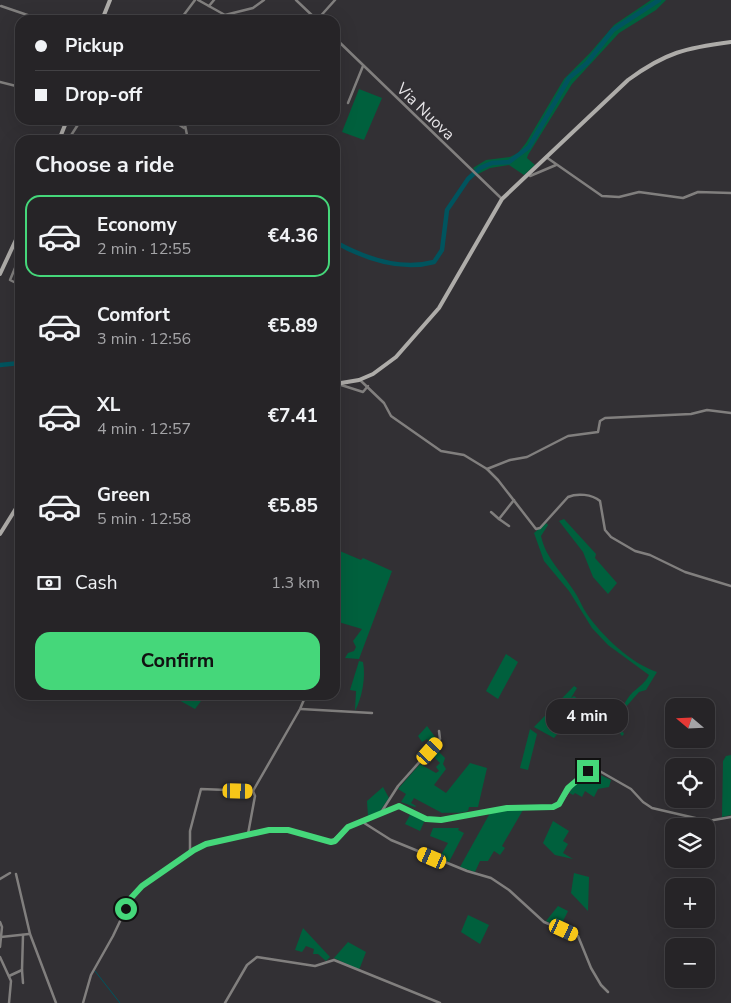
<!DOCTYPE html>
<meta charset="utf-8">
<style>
body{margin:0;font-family:"Nunito Sans",sans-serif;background:#323033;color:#f1f3f6;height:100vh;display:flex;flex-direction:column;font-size:19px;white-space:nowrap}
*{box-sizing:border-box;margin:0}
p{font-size:16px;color:#a4a4a7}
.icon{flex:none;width:28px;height:28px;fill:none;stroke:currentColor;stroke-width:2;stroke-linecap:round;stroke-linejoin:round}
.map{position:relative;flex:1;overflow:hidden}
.sheet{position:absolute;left:15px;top:135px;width:325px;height:565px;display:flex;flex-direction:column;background:#262427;border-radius:15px;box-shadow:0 5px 20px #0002,0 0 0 1px #424144}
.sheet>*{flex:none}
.top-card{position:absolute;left:15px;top:15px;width:325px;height:110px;border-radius:15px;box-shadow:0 5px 20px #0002,0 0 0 1px #424144;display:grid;align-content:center;height:110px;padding:0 20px;background:#262427}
.needle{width:32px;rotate:289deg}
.fabs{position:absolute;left:665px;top:698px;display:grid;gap:10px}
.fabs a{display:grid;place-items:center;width:50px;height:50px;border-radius:10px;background:#262427;box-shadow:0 5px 20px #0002,0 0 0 1px #424144;font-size:25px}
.end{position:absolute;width:22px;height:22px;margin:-11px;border:6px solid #45d77a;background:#111;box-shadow:0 0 0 2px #111}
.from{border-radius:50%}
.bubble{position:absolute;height:35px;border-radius:15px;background:#262427;box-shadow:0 5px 20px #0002,0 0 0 1px #424144;font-size:16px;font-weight:700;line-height:35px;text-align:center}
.car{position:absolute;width:15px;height:30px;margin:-15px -8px;border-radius:6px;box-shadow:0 0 4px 1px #0007;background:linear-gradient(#f5c518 24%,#345 0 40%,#f5c518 0 76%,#345 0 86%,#f5c518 0)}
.top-card b{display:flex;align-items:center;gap:18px;height:48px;font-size:19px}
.top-card b+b{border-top:1px solid #424144}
.top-card i{width:12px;height:12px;background:#f1f3f6}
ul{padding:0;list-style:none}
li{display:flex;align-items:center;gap:15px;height:82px;margin:0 10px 8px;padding:0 10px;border:2px solid transparent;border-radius:15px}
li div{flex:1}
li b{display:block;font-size:19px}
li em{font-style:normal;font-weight:700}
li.on{border-color:#45d77a}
li>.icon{width:45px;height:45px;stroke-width:1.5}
h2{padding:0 20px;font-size:22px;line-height:60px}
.pay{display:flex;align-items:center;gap:12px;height:55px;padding:0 20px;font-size:19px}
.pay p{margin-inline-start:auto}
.action{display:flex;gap:10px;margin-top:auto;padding:10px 20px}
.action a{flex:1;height:58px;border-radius:15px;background:#45d77a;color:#111;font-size:20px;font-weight:700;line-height:58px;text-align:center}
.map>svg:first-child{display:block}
</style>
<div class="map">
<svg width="731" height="1003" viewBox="0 0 731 1003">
<rect width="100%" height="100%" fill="#323034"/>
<!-- green -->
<g fill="#00603d">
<polygon points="651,0 666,0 656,10 619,33 572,84 528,155 527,158 535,165 524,175 509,165 490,168 478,174 473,168 486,160 510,157 518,153 526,143 564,79 590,53 614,25"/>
<polygon points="359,89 382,98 364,140 342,132"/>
<polygon points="564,519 596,554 595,558 617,583 608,594 593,577 583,552 559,521"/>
<path d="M546,523L548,525L541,536C546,559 562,572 574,591C579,598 582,607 587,614C602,636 632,664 657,672L646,690L639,692L625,708L619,725L624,734L622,736L615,727C619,715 624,701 633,692C640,686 645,683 649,675L608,645L592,628L569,591L544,561L534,533Z"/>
<polygon points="335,549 361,560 363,558 392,571 359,659 345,658 348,653 354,651 356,647 353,641 362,629 335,621"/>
<polygon points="506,654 518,662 498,699 486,691"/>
<path d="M359,661L363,662C366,677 362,698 355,711L356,691L350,690Z"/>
<polygon points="574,686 577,688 571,698 574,696 584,704 566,724 566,729 562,732 560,731 554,738 534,727"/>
<polygon points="177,695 198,695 204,697 195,709 175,698"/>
<polygon points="427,726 438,741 429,750 426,745 429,742 427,739 422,742 418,736"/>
<polygon points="530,729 537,734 528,770 520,768"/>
<path d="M435,748L445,758L443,764L446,769L434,785L446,793L470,763L487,768L478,807H469L468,811C459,814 451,812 442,813L414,798L411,803L416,806L415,807L401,802L406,794L398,789L420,764L436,773L439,771L436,767L440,763L432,755H428Z"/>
<polygon points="731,755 731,815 722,817 723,761 726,756"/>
<polygon points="594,772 611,780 609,787 598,789 594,797 585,791 582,797 575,793 573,795 568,792 577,783"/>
<polygon points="383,787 389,798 380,811 368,816 367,801"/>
<polygon points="507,809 523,810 502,846 505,848 500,855 494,851 488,861 480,861 475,872 460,867 490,813"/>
<polygon points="411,813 425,820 420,831 405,824"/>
<polygon points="553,821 569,831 563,841 568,844 563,853 573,859 555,855 543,843"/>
<polygon points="433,828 459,828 458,830 464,833 449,862 439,858 448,843 430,836"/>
<polygon points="574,873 589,877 588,911 571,893"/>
<polygon points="558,906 568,911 560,927 546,921"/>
<polygon points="468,915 489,925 480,944 461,932"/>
<polygon points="303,928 330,957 326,961 318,954 313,954 314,949 306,946 302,952 295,950"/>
<polygon points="348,942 366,952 359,970 334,958"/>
</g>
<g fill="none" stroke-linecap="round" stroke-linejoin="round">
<!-- stream -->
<polyline stroke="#00545e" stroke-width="1" points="95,971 120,1003"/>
<!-- river -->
<g stroke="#00545e" stroke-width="4.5">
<path d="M335,242C364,258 401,271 434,262L442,250L447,210L468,179L480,168L492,163L509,162L529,147L569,78L587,63L613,30L659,0"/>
<polyline points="0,365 20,363"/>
</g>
<!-- street -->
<g stroke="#817f7e" stroke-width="2.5">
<polyline points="198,0 225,15 253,8 264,0"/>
<polyline points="296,0 317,20"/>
<polyline points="1,6 42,20"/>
<polyline points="209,6 214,0"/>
<polyline points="180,20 195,0"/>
<polyline points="221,20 225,15"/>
<polyline points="317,20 335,0"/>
<polyline points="335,38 502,199"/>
<polyline points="0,82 20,87"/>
<polyline points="348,103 363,66"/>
<polyline points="108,120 110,121"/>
<polyline points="172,120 184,128"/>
<polyline points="184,120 188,140"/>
<polyline points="68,140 81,120"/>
<polyline points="546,157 602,196 619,197 639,192 683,198 698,192 731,193"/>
<polyline points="530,176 556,165"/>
<polyline points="20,256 10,280 20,285"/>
<polyline points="360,380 384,403 391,416 441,451 464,455 487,469 510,460 527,457 568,436 598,432 600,421 605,418 691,414 707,410 731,413"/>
<polyline points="338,384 363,392 368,386"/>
<path d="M487,469L498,480L536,529L540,528L568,497C577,493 592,494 600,501L605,530L611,537L635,551L650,555L685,572L731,586"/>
<polyline points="491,512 499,519"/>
<polyline points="509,526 499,519 514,500"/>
<polyline points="301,709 372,713"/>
<polyline points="382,811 398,786 440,739 439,731"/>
<polyline points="361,821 391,840 467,871 491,878 509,890 544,922 578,936 591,968 601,985 608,992"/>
<polyline points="248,834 255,796 253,791"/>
<polyline points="190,853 190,831 201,789 253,791 300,709 306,695"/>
<polyline points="16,874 30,934 56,1003"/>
<polyline points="0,879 10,873"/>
<polyline points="0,922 2,927 0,947"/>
<polyline points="1,937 29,934"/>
<polyline points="0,957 11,981 9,1003"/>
<polyline points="22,970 23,983"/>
<polyline points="9,976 22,970 23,935"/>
<path d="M83,1003L91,975L113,936L131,898L142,886L194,850L206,844L269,830L288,831L331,842L348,827L399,806L425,819L441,820L507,808L553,807C568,802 572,773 596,769L631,789L643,802L652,808L708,821L731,817"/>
<polyline points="225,1003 247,965 257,957 315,966 334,960 440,1003"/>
</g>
<!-- secondary -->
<g stroke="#aeaca9" stroke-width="4">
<polyline points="102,20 110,0"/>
<polyline points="59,140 67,120"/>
<polyline points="0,274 20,231"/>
<path d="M335,384L359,380L373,374L396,357L439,308L502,199L628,80C666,52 686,48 731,42"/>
<polyline points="0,534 20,502"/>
</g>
</g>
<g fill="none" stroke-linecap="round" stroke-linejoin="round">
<!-- route -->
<polyline stroke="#45d77a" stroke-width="6" points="126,909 131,898 142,886 194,850 206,844 269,830 288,830 331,842 335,841 348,827 399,806 426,819 441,820 507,808 553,807 559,804 568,788 588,771"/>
</g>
<g text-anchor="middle" stroke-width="5" stroke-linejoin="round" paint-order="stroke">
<!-- street labels -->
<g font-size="16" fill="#e8e6e9" stroke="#323034">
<text transform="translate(426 111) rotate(44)" y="6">Via Nuova</text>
</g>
</g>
</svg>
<div class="fabs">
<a><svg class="needle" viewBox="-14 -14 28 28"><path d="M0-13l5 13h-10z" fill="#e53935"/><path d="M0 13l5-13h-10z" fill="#a4a4a7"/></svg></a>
<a><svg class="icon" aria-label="locate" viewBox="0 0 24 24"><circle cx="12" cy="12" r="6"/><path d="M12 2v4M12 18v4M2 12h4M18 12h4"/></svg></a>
<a><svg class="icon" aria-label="layers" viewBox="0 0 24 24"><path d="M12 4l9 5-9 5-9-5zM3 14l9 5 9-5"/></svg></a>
<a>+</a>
<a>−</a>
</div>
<i class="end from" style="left:126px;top:909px"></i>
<i class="end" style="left:588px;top:771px"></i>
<div class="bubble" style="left:546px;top:699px;width:82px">4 min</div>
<i class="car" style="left:430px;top:751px;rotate:42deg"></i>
<i class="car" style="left:238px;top:791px;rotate:91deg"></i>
<i class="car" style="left:432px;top:858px;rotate:293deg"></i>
<i class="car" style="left:564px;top:930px;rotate:115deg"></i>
<div class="top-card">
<b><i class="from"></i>Pickup</b>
<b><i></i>Drop-off</b>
</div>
<section class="sheet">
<h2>Choose a ride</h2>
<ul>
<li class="on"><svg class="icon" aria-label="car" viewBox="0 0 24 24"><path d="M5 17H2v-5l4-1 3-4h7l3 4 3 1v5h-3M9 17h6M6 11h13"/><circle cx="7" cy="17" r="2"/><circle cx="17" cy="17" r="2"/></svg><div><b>Economy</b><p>2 min · 12:55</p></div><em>€4.36</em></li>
<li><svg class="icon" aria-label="car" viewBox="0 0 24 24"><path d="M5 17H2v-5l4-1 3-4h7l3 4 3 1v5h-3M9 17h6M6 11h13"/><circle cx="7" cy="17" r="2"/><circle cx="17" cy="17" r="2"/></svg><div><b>Comfort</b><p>3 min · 12:56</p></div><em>€5.89</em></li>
<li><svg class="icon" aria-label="car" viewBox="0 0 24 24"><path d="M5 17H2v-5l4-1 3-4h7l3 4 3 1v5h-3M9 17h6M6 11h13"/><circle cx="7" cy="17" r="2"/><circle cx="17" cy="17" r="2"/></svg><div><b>XL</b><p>4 min · 12:57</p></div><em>€7.41</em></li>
<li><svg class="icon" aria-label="car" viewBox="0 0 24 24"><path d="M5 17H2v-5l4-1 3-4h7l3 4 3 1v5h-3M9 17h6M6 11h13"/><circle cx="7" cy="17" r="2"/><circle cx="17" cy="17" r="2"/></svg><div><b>Green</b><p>5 min · 12:58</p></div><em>€5.85</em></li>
</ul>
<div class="pay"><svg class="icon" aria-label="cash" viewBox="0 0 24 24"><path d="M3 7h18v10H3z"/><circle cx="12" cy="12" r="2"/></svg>Cash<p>1.3 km</p></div>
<div class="action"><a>Confirm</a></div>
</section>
</div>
